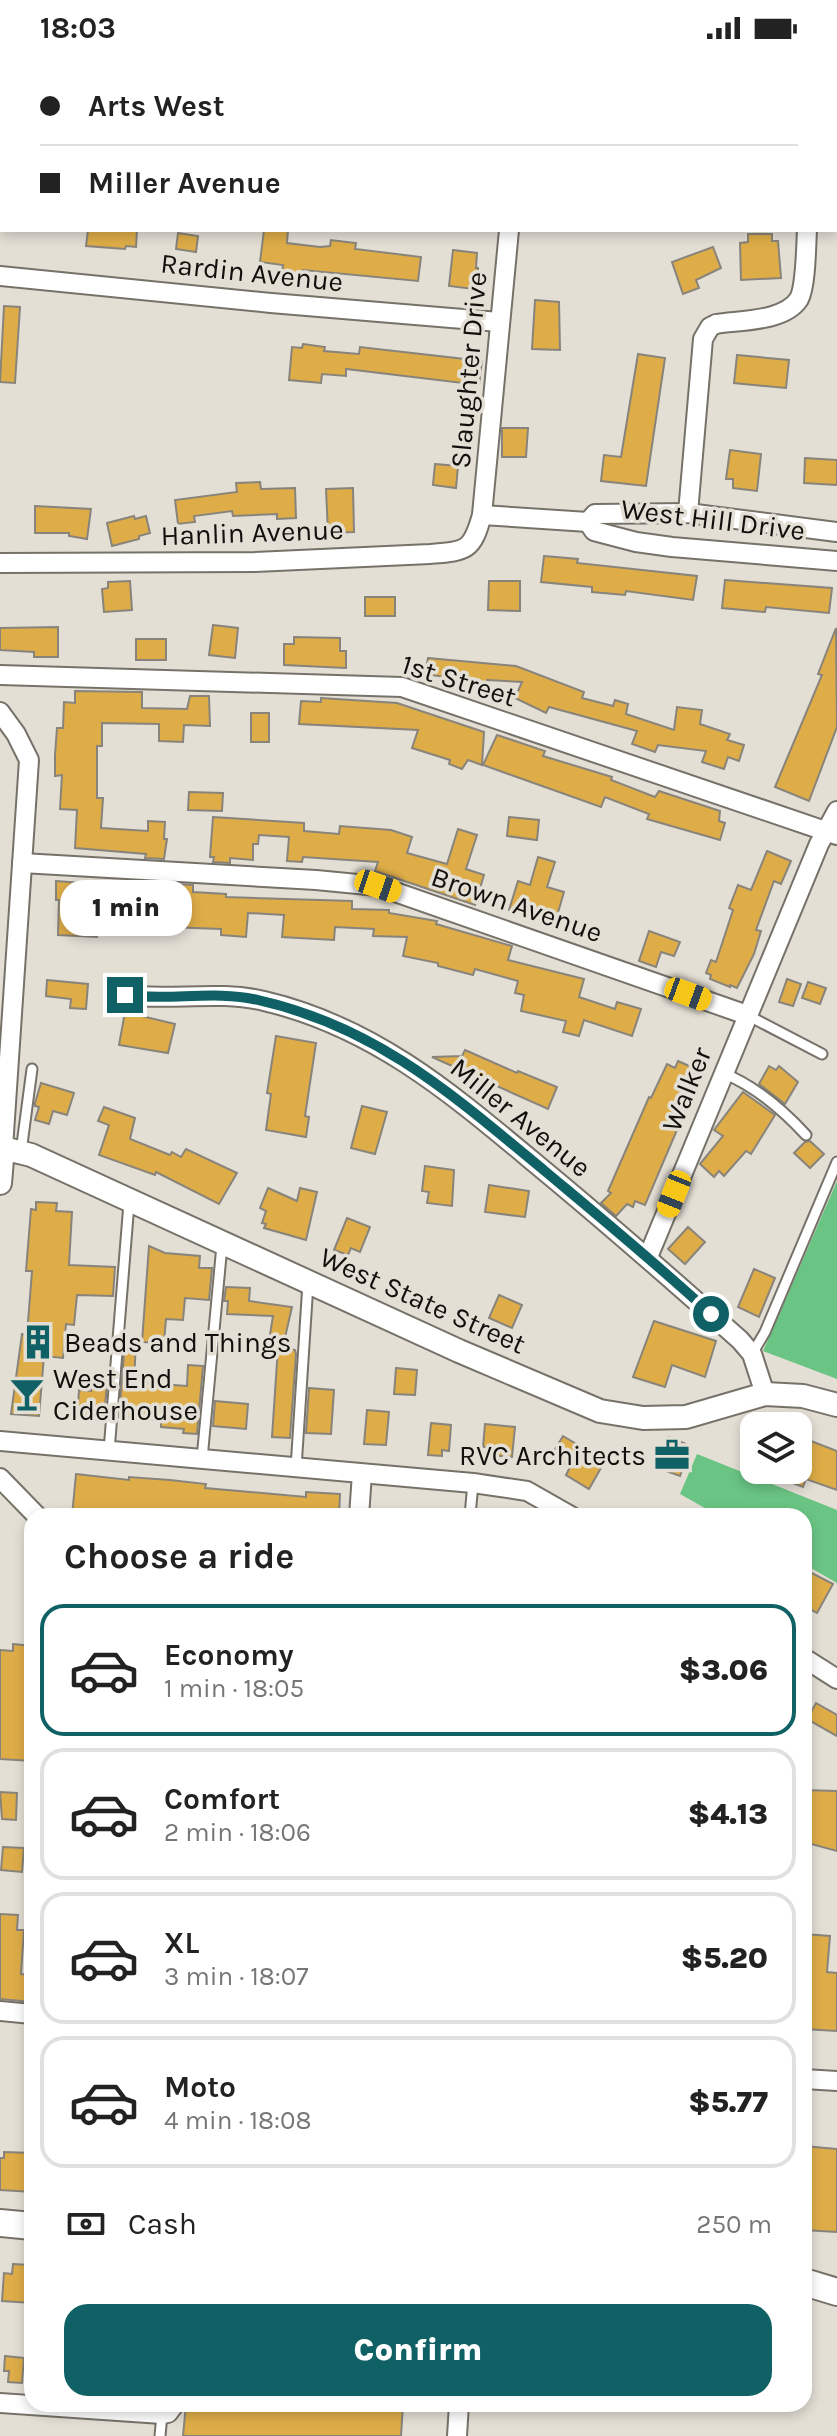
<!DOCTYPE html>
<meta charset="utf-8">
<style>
body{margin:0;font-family:Karla,sans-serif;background:#f2f2f2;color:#222;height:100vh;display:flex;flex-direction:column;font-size:30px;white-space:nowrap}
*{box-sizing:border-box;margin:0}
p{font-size:26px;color:#767676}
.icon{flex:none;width:44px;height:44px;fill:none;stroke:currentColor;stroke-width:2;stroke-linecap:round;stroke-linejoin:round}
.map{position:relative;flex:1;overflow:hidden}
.drawer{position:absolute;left:24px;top:1452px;width:788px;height:904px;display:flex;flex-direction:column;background:#fff;border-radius:24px;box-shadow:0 4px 12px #0003}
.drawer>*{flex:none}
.banner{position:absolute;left:0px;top:0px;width:838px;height:176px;box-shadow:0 4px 12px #0003;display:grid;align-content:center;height:176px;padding:0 40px;background:#fff}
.buttons{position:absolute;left:740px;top:1356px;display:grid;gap:16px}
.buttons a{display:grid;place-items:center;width:72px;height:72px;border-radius:16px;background:#fff;box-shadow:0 4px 12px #0003;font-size:40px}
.end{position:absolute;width:36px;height:36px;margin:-18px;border:10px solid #106165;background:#fff;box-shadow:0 0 0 4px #fff}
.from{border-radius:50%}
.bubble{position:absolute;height:56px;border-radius:24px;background:#fff;box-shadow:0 4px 12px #0003;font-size:26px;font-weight:800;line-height:56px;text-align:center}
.car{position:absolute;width:24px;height:48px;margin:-24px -12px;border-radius:10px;box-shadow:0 0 6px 2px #0007;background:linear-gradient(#f5c518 24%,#345 0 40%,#f5c518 0 76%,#345 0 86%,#f5c518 0)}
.banner b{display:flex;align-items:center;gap:28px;height:76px;font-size:30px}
.banner b+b{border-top:2px solid #e0e0e0}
.banner i{width:20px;height:20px;background:#222}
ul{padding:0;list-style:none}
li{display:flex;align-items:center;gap:24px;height:132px;margin:0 16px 12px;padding:0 24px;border:4px solid #e0e0e0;border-radius:24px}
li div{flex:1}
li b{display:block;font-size:30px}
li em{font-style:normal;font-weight:800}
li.on{border-color:#106165}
li>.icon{width:72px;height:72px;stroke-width:1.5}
h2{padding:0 40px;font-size:36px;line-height:96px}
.pay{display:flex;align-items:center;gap:20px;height:88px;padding:0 40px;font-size:30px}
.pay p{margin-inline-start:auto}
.button{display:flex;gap:16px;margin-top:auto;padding:16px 40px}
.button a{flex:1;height:92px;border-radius:24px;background:#106165;color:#fff;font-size:32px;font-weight:800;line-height:92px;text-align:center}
.status{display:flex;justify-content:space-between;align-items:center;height:56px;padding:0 40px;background:#fff;direction:ltr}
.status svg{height:22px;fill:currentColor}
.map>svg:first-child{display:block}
</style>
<div class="status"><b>18:03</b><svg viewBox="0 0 49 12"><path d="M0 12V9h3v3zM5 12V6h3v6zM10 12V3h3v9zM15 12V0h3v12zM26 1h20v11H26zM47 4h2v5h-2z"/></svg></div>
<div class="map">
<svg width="837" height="2380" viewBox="0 0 837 2380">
<rect width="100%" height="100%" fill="#e4dfd5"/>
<!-- green -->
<g fill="#6ac584">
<polygon points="837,1125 837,1323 763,1295"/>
<polygon points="697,1398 837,1454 837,1527 804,1508 804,1460 719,1460 680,1438"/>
</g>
<!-- building -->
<g fill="#dead48" stroke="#89847b" stroke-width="2">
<polygon points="88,174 137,174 136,191 126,190 125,193 86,190"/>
<polygon points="264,174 288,174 287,187 320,191 330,190 331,184 356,187 355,193 421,201 418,225 303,214 303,218 282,216 283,209 260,206"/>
<polygon points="178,177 198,180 196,196 176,193"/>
<polygon points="748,178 772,178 772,185 778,185 781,222 741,224 740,187 748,186"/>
<polygon points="713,191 721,212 696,224 699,232 683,238 672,206"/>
<polygon points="453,194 477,197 476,212 478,212 478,217 483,218 481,234 449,230"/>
<polygon points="535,244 559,246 560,294 532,293"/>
<polygon points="4,250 20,251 15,327 0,326"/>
<polygon points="303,288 325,291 324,295 359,298 360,291 482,305 479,329 346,313 346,320 322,318 321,327 289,324 292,291 302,292"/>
<polygon points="638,298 665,302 646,430 601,425 604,399 621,401"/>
<polygon points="737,299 789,304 786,332 734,327"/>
<polygon points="502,372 528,372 526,401 502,401"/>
<polygon points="730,394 761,398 757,435 733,432 733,423 726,423"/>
<polygon points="805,402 837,404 837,429 804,427"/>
<polygon points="435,408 458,410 456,432 433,429"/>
<polygon points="260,426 261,433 295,432 296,462 277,463 277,458 233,460 232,455 194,460 195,466 178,468 175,444 237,436 236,427"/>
<polygon points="353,432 354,476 328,477 326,433"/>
<polygon points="35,450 91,453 87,483 69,480 69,477 35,477"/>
<polygon points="134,460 135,463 146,460 150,477 139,480 139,483 112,490 107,467"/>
<polygon points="544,500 578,503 577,507 697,520 693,544 626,535 625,539 592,536 592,531 541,526"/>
<polygon points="725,524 832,532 829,557 766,551 765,556 722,552"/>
<polygon points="130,525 132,554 104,556 102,533 108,532 108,526"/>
<polygon points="489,525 520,525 520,555 488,554"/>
<rect x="365" y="541" width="30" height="19"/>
<polygon points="213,569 238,572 235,602 209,599"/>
<polygon points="58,571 58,601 34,601 34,596 0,594 0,572"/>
<polygon points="836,572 837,671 809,745 775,731 822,619 818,618"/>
<polygon points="294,581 340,582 340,595 346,595 346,612 284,609 284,588 294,588"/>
<rect x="136" y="583" width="30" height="21"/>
<polygon points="428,602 516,610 584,636 582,642 613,650 615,644 628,648 626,658 674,674 677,651 702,654 700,668 730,678 727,684 744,689 739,705 728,701 724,713 702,706 706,695 658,689 655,696 632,688 637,675 549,651 546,657 515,642 522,626 487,624 486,632 470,631 470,625 425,618"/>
<polygon points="75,635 142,636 142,652 187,653 190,640 209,640 210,670 184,669 183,686 159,685 159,668 102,667 102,690 97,690 97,742 103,742 101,772 148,775 148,765 165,766 164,783 167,783 164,803 145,802 146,798 75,792 77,754 60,753 62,719 55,720 55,699 57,672 63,672 64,646 75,647"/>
<polygon points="321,642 397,647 484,676 482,709 468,704 462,713 449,708 450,704 412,692 418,674 299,668 301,645 321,646"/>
<rect x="251" y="657" width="18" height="29"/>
<polygon points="497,679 545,695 543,700 612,721 611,724 655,741 659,735 720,755 719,765 725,767 720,784 647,763 649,758 605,741 601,751 483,709"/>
<polygon points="189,736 223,737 222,755 188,754"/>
<polygon points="213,761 304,767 304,775 339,778 340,770 391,774 412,781 407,797 447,808 458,773 477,779 466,813 484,819 475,849 375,815 378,806 303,801 302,806 287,805 289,781 259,779 258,788 253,788 253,804 230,802 230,807 213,806 214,801 210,801"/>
<polygon points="509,761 539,764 537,784 507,780"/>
<polygon points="767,795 791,805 781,828 774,825 756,874 761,875 754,898 737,932 730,929 730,931 710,923 711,919 706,917 711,904 716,906 733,854 729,852 738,829 751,834"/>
<polygon points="538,801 555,806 547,831 564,836 555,867 509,854 518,825 530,829"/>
<polygon points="56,825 94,828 93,835 140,837 140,828 144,826 193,829 193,836 226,838 226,841 352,845 352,853 389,854 389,857 437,865 436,868 512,890 508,904 584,923 579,941 615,953 617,946 641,953 632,980 584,964 579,980 563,976 566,965 521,955 524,939 515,937 518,925 475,913 473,919 438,910 438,907 403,900 407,881 373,880 374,873 335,871 334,884 282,881 284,859 248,857 246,881 221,879 221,873 140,870 139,856 98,853 97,881 58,879 59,844 56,844"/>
<polygon points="649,875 680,886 674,900 661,896 656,911 639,905"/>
<polygon points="787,923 801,928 793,950 779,946"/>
<polygon points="47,924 88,928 86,953 70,952 71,943 46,940"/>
<polygon points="808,926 826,932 820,948 802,942"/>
<polygon points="125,956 175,968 168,997 119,989"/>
<polygon points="276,980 316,987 305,1060 309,1061 306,1081 266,1074 271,1038 267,1037"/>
<polygon points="465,994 517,1017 518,1015 557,1031 548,1053 432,1001 462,1000"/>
<polygon points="678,1005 696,1013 694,1017 700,1020 645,1149 635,1145 633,1151 627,1148 616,1160 601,1147 611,1137 608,1135 649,1041 651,1042 667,1008 675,1012"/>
<polygon points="769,1010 776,1014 779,1010 798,1026 785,1048 759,1028"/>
<polygon points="41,1027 74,1037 67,1059 53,1055 49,1068 35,1064 39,1051 35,1050 35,1047"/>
<polygon points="743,1036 775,1059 751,1098 746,1095 724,1120 719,1115 714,1121 700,1108 723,1080 714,1074"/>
<polygon points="362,1050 387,1056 375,1098 351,1092"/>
<polygon points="104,1051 135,1062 130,1083 170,1099 172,1096 181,1101 186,1093 237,1117 219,1148 156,1116 155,1119 99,1099 109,1069 98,1065"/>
<polygon points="810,1085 824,1098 810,1112 794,1097 805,1086"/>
<polygon points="425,1110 454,1114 452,1150 427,1147 429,1136 422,1135"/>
<polygon points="489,1129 529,1135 525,1161 485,1156"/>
<polygon points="268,1132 297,1145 300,1132 317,1136 306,1184 264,1172 266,1168 262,1167 266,1155 260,1152"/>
<polygon points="36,1146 57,1147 56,1155 72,1156 69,1209 115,1211 113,1240 77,1239 74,1269 66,1268 63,1302 44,1300 39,1360 11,1358 22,1278 27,1279 32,1215 26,1215 31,1153 36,1154"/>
<polygon points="347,1162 370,1171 360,1196 351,1192 348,1199 334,1194"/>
<polygon points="688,1171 705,1186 685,1208 668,1193"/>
<polygon points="149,1190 165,1197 200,1200 199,1212 212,1212 209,1244 185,1242 183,1264 166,1263 164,1287 142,1286"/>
<polygon points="754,1213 775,1222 759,1261 738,1251"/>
<polygon points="226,1231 250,1232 249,1245 292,1251 283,1290 295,1294 296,1298 290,1382 272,1381 278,1291 268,1291 273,1260 227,1258 228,1245 224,1245"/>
<polygon points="499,1239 522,1249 512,1272 489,1262"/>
<polygon points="654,1265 716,1285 705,1321 672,1309 665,1331 633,1321"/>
<polygon points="125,1285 136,1285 134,1326 187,1330 188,1309 203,1310 197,1378 183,1377 184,1373 161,1371 161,1364 119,1361"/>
<polygon points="396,1312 417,1314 415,1339 394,1338"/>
<polygon points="92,1326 107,1327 104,1364 77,1362 79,1334 91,1335"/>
<polygon points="309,1332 334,1334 331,1378 306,1377"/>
<polygon points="215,1345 248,1348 246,1373 213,1370"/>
<polygon points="367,1354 389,1356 386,1389 364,1388"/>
<polygon points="431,1367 451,1369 449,1395 442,1394 442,1400 428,1399"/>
<polygon points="485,1368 515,1371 512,1401 487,1399 488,1391 483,1391"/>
<polygon points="563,1380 578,1389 574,1394 602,1410 589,1433 566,1419 570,1411 551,1400"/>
<polygon points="798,1380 837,1395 837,1434 806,1423 803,1431 761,1415 798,1414"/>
<polygon points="669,1381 686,1388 683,1394 686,1395 683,1403 686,1404 680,1420 655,1411"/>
<polygon points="76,1418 129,1424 129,1421 170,1424 206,1428 205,1432 306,1441 306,1436 340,1438 339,1460 176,1460 119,1455 119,1460 72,1460"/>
<polygon points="804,1513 833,1528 817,1557 804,1550"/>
<polygon points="13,1588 32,1590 29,1682 32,1682 32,1705 0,1703 0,1594 13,1595"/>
<polygon points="816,1647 837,1659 837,1680 807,1663"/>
<polygon points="804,1734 837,1735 837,1795 804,1786"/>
<polygon points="0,1736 17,1737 16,1764 2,1763"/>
<polygon points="3,1791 24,1792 22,1816 1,1814"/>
<polygon points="0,1858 18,1859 17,1874 24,1874 21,1918 32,1919 32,1946 0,1943"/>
<polygon points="804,1878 830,1880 827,1916 837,1917 837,1975 804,1973"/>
<polygon points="804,2090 837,2093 837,2176 804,2174"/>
<polygon points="4,2096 32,2097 32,2136 0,2134 0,2102 4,2102"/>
<polygon points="13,2208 30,2209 32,2247 2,2245 4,2217 12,2218"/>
<polygon points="5,2300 24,2302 22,2327 8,2326 9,2315 4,2315"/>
<polygon points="186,2348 403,2348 401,2380 183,2380"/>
</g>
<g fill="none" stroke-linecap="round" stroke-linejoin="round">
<!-- service casing -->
<g stroke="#767269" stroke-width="13">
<g id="service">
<polyline points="747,959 822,998"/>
<path d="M723,1017C755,1030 783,1054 806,1079"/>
<polyline points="21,1096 32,1013"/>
<polyline points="752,1298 765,1276 837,1106"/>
<polyline points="109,1395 129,1147"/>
<polyline points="202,1403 222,1189"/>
<polyline points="296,1412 308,1227"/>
<polyline points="470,1460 473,1427"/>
<polyline points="160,2380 162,2358"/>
</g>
</g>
<!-- minor casing -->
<g stroke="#767269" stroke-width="22">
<g id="minor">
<polyline points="108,0 128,2"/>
<polyline points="836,71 837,71"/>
<polyline points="0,220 271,247 499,266"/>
<path d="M688,457L703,283L710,271L716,268C740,264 784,266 799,243C806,230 806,190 807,174"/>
<polyline points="482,459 588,466 594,475 636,486 672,491 837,505"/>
<polyline points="588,466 595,458 688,457 837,476"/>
<path d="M0,507L255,506L430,498C467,495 472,495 482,459L509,174"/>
<polyline points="0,619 402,631 837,779"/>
<polyline points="0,656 16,678 29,704 3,1092 0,1092"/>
<polyline points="22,807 316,824 378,830 747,959"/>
<path d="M125,939C171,945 219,934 264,945C379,972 459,1044 547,1117C612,1171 676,1227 740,1284L752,1298L765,1338"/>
<polyline points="648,1201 819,788 837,755"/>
<polyline points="0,1385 473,1427 527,1435 571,1460"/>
<polyline points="0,1422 37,1460"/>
<polyline points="359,1460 362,1418"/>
<polyline points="804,1602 837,1623"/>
<polyline points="0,1955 32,1958"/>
<polyline points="804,2023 837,2025"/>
<polyline points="0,2347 162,2358 168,2357 174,2349"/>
<polyline points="457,2380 459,2348"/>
</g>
</g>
<!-- tertiary casing -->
<g stroke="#767269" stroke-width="26">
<polyline id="tertiary" points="0,1127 3,1092 31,1099 459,1295 600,1355 643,1362 686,1361 765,1338 803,1340 837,1349"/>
</g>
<!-- secondary casing -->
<g stroke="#767269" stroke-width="30">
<g id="secondary">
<polyline points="0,2167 32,2170"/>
<polyline points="804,2226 837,2236"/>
</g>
</g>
<!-- service -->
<use href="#service" stroke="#fff" stroke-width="9"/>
<!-- minor -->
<use href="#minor" stroke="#fff" stroke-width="18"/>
<!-- tertiary -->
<use href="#tertiary" stroke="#fff" stroke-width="22"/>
<!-- secondary -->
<use href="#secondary" stroke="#fff" stroke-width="26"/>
</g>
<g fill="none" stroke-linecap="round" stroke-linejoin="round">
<!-- route -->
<path stroke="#106165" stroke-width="10" d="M125,939C169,945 215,934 258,944C378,971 454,1040 546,1116C601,1162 658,1209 711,1258"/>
</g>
<!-- icons -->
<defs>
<g id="building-bare" transform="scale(2.76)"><path d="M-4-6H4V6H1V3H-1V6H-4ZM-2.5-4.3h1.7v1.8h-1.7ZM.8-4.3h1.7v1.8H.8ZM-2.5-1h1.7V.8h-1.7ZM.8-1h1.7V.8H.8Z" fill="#106165" stroke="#e4dfd5" stroke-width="2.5" paint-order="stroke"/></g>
<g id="bar-bare" transform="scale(2.76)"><path d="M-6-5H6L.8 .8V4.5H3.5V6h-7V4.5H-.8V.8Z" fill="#106165" stroke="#e4dfd5" stroke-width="2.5" paint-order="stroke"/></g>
<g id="office-bare" transform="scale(2.76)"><path d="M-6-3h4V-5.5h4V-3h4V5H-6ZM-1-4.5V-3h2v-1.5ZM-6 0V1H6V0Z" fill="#106165" stroke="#e4dfd5" stroke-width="2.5" paint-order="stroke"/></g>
</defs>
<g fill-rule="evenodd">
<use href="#building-bare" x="38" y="1286"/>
<use href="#bar-bare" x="27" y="1338"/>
<use href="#office-bare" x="672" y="1399"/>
</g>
<g text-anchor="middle" stroke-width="7" stroke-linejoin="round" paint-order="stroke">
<!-- street labels -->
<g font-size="28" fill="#12100d" stroke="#e4dfd5">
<text transform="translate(252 216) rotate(6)" y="10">Rardin Avenue</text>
<text transform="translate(468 314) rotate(-85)" y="10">Slaughter Drive</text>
<text transform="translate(713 463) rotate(7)" y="10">West Hill Drive</text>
<text transform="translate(252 476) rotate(-2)" y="10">Hanlin Avenue</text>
<text transform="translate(459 624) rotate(17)" y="10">1st Street</text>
<text transform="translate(517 848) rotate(19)" y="10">Brown Avenue</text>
<text transform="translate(686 1033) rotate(-68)" y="10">Walker</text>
<text transform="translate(521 1061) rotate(39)" y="10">Miller Avenue</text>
<text transform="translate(423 1244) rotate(24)" y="10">West State Street</text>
</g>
<!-- poi labels -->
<g font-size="28" fill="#12100d" stroke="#e4dfd5" text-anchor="start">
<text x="64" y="1296">Beads and Things</text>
<text x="53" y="1332">West End<tspan x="53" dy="32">Ciderhouse</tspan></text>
<text x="646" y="1409" text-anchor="end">RVC Architects</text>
</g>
</g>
</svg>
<div class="buttons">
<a><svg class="icon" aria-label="layers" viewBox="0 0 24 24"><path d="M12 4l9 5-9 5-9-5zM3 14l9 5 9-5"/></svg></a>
</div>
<i class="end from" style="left:711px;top:1258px"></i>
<i class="end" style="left:125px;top:939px"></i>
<div class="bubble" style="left:60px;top:824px;width:132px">1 min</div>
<i class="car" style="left:378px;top:830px;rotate:109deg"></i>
<i class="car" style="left:688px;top:938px;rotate:110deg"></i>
<i class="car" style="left:674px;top:1138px;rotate:202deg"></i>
<div class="banner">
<b><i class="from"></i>Arts West</b>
<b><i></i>Miller Avenue</b>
</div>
<section class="drawer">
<h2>Choose a ride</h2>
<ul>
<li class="on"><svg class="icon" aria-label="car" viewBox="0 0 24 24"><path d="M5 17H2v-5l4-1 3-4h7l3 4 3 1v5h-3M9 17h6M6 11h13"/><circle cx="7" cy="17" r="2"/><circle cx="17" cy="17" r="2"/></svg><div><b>Economy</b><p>1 min · 18:05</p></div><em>$3.06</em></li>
<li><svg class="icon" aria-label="car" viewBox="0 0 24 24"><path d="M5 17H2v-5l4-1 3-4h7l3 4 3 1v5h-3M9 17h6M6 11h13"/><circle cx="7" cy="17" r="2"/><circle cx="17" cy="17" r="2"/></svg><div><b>Comfort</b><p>2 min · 18:06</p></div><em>$4.13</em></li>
<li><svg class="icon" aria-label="car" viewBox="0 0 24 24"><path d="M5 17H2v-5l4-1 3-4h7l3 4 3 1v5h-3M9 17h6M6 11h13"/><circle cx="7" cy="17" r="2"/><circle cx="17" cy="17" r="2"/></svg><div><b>XL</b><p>3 min · 18:07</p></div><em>$5.20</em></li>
<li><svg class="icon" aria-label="car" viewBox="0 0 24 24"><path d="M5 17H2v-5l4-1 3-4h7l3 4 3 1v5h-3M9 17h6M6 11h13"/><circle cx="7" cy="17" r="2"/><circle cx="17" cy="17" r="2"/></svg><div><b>Moto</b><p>4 min · 18:08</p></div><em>$5.77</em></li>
</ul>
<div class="pay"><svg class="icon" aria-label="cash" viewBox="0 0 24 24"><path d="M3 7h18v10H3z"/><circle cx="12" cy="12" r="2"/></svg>Cash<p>250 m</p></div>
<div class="button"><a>Confirm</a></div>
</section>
</div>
